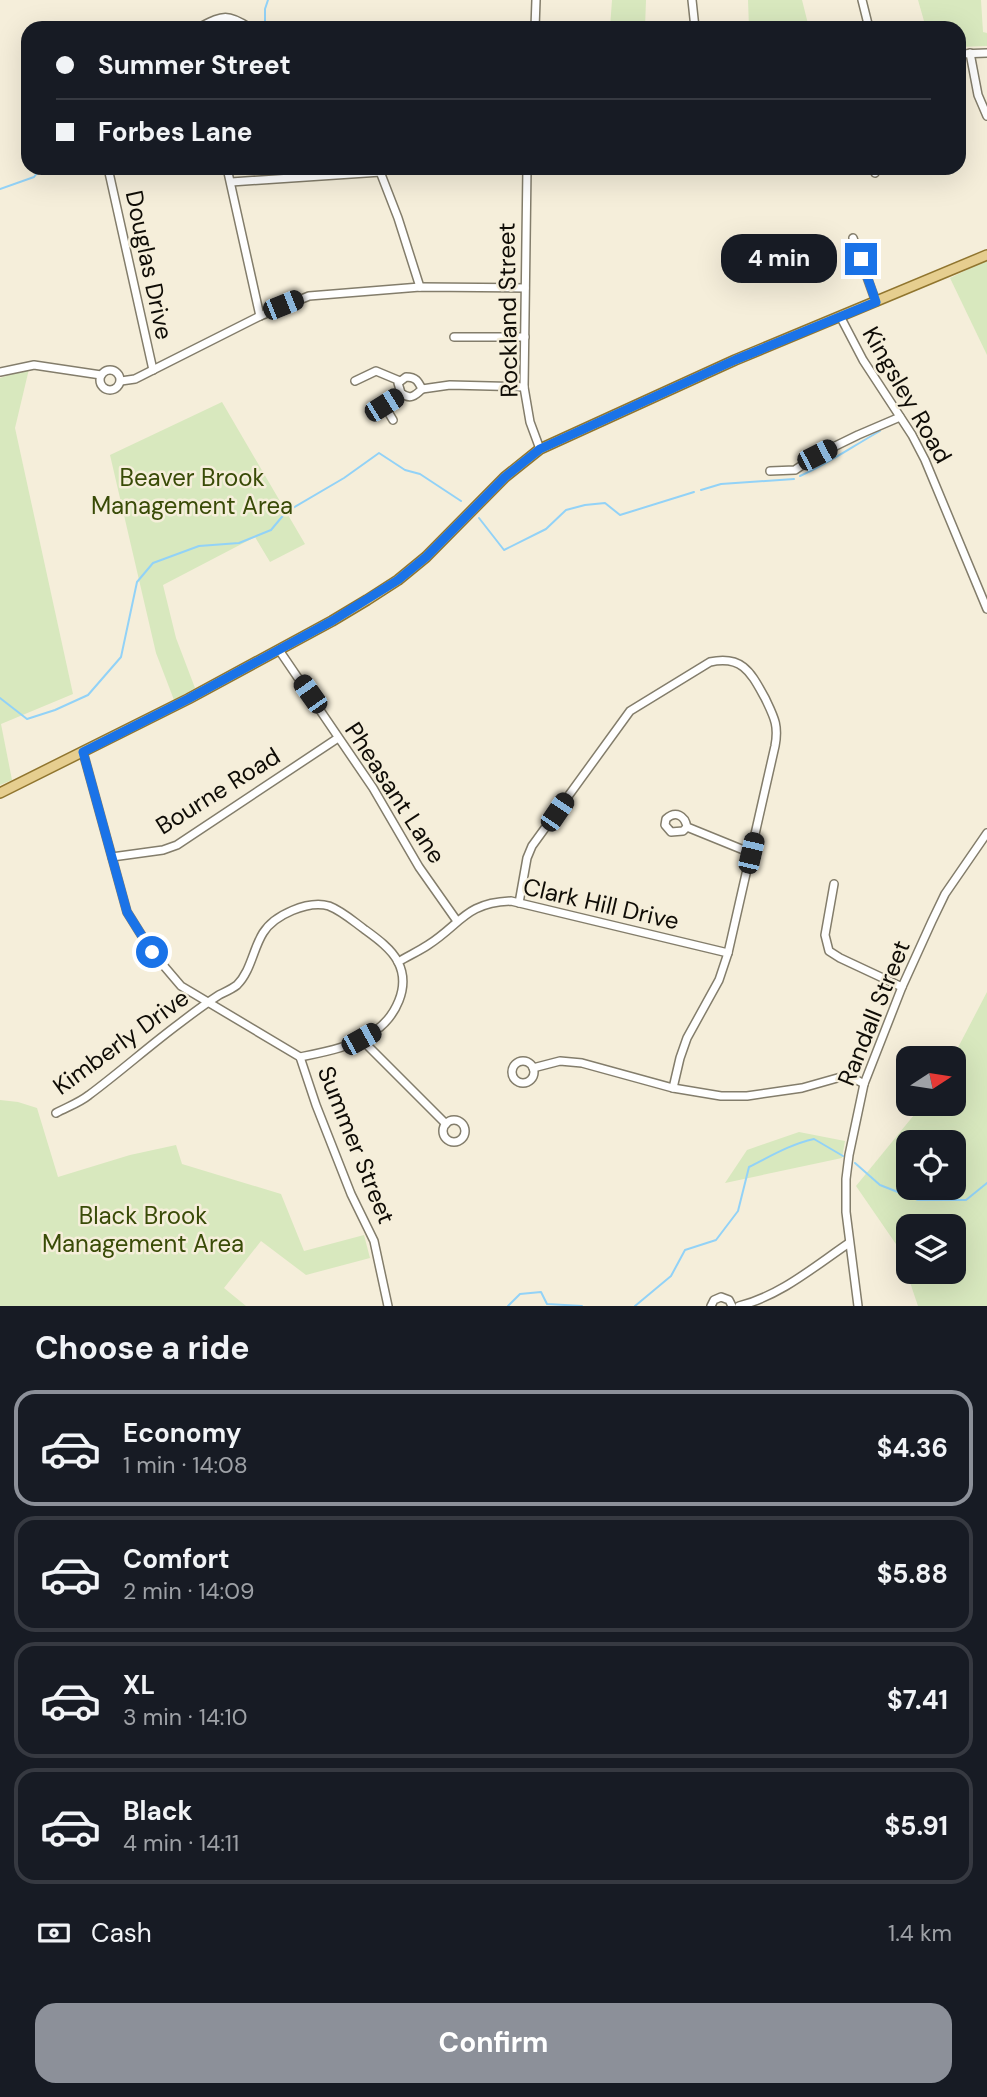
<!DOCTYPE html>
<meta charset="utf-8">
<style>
body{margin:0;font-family:"DM Sans",sans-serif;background:#242831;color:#f1f3f6;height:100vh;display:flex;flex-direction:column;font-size:26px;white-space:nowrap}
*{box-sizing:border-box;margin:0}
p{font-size:23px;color:#9ea1a6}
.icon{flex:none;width:38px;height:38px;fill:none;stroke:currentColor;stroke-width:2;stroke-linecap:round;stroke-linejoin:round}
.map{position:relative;height:1306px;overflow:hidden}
.drawer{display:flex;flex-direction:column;background:#171b24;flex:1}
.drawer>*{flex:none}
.guide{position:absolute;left:21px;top:21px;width:945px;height:154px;border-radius:21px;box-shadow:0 7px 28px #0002;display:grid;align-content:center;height:154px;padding:0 35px;background:#171b24}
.needle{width:46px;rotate:78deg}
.tools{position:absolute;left:896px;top:1046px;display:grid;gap:14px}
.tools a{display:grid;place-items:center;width:70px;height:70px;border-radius:14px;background:#171b24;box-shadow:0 7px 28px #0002;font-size:35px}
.end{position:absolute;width:32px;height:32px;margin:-16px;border:9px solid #1a73e8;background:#fff;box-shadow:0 0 0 4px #fff}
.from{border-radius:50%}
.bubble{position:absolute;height:49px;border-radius:21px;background:#171b24;box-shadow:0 7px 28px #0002;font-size:23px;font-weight:700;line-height:49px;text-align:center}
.car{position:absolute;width:21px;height:42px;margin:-21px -10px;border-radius:9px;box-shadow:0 0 5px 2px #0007;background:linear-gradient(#222 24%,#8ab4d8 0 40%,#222 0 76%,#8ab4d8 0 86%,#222 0)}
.guide b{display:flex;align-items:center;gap:24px;height:66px;font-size:26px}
.guide b+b{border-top:2px solid #363941}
.guide i{width:18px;height:18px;background:#f1f3f6}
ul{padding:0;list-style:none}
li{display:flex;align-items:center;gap:21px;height:116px;margin:0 14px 10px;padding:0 21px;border:4px solid #363941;border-radius:21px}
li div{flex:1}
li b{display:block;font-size:26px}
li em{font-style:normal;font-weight:700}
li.active{border-color:#8c9099}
li>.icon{width:63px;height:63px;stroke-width:1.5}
h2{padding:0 35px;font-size:32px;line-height:84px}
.pay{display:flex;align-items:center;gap:18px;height:77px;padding:0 35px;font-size:26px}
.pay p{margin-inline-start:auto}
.button{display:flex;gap:14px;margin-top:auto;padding:14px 35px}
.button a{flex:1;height:80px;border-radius:21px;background:#8c9099;color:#fff;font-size:28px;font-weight:700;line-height:80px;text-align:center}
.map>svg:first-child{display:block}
</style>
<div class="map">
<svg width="987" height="1306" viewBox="0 0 987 1306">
<rect width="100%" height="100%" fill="#f5eeda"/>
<!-- green -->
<g fill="#d8e8be" fill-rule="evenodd">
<polygon points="612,0 646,0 645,28 610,28"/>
<polygon points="748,0 802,0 809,28 749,28"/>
<polygon points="918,0 981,0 983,32 987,33 987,46 959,47 959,28 926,28"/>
<polygon points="987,260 987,355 950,278"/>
<polygon points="29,369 15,428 73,694 1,724 12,780 0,785 0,378"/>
<polygon points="222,402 305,544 270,562 255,537 163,585 176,638 195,688 174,700 156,653 110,455"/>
<path d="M987,992V1306H918L898,1247L856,1186L923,1104H954L952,1059ZM908,1143H954V1188H908ZM908,1227H954V1272H908Z"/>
<polygon points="0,1100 18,1102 37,1108 58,1177 130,1155 176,1145 182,1164 281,1194 304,1251 364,1235 370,1258 306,1275 261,1241 224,1288 246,1306 0,1306"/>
<polygon points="799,1132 845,1141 842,1158 725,1183 747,1150"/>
</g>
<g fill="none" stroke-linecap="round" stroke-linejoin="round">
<!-- stream -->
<g stroke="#92d2f7" stroke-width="2">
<polyline points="265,28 265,9 268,0"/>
<polyline points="0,189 34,177 41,168"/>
<path d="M800,476C828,464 853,446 880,431"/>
<polyline points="701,490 721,484 794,479"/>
<polyline points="479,518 504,550 546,529 566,510 585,505 605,503 620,515 694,492"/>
<polyline points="0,698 27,719 55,710 88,695 121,657 137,582 153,563 199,546 239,543 271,530 286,512 344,478 379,453 405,470 420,474 461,501"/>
<polyline points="855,1163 880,1185 918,1200 966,1200 987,1183"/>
<polyline points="508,1306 520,1294 541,1292 547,1304 582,1306"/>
<path d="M635,1306L671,1276L685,1250L716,1240L738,1211L749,1167C771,1156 791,1144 814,1139L843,1156"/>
</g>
<!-- minor casing -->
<g stroke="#837d6b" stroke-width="10">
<g id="minor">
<polyline points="692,0 695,28"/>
<polyline points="862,0 869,28"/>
<path d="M198,28C222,16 226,12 250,28"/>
<polyline points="535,28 536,0"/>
<polyline points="970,53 978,95 987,116"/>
<polyline points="959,54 987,53"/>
<polyline points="108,168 153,370"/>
<polyline points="227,168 260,316"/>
<polyline points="527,168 524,387 530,422 540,449"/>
<polyline points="873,168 875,173"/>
<polyline points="379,169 398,218 420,287"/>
<polyline points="231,182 381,172"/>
<polyline points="853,238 876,302"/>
<polyline points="840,316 863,360 912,435 925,460 987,609"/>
<polyline points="454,337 525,337"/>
<circle cx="110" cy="380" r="10"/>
<polyline points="0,372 34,365 101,375"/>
<path d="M406,377C416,377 418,381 422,389C415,396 410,400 401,393L398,383Z"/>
<polyline points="121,381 135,379 260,316 309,296 420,287 525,288"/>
<polyline points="355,381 376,371 400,381"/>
<polyline points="422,389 450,385 524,387"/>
<polyline points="393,420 384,405 402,394"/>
<polyline points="770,471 795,470 817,455 858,435 900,417"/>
<polyline points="279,650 373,788 419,867 457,921"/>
<polyline points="83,752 127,912 152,952 181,986 300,1057 316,1105 351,1194 374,1241 388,1306"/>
<path d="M687,827C685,816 676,810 666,819L665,825L671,832L683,831L687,827L751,853"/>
<polyline points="112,857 163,850 177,845 338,738"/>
<polyline points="834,884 825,935 829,951 840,958 902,987"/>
<path d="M519,903L527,858L532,846L630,711L710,662C743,655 751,673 765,698C774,717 779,725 775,746L728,953L719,980L687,1038L680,1058L673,1088"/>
<path d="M398,962C408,956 419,951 428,945C462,923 465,903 511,901L728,953"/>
<polyline points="361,1039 446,1124"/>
<circle cx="523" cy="1072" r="11"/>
<polyline points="533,1068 560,1061 582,1063 673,1088 721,1096 747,1096 802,1088 848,1075 864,1084"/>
<path d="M56,1113C67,1107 79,1103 89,1095C120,1072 149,1046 180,1023C193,1013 205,1004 219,995C225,992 232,989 237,985C251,971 253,949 263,933C274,915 308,900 329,906C342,911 353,921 364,929C375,937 392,949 398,962C411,987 395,1017 375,1031C353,1047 325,1052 300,1057"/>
<circle cx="454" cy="1131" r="11"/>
<polyline points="711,1306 714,1300 721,1297 729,1300 732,1306"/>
<path d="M739,1306C780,1296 815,1266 849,1243"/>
<polyline points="858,1306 846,1212 846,1179 849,1155 864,1084 902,987 932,921 945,894 987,833"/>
</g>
</g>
<!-- major casing -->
<g stroke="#90752e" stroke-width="12">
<polyline id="major" points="0,793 188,699 332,621 367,600 398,580 426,557 505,477 540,449 735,360 987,255"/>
</g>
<!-- minor -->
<use href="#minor" stroke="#fff" stroke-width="7"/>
<!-- major -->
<use href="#major" stroke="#e6ce8f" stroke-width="9"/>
</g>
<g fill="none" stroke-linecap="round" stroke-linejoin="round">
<!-- route -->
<polyline stroke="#1a73e8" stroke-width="9" points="152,952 127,912 83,752 188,699 332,621 398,580 426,557 505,477 540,449 735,360 876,302 861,259"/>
</g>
<g text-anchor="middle" stroke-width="5" stroke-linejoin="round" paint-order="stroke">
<!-- street labels -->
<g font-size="24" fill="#0f0c06" stroke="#f5eeda">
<text transform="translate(149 265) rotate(78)" y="8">Douglas Drive</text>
<text transform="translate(508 310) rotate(-91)" y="8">Rockland Street</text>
<text transform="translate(907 395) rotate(60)" y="8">Kingsley Road</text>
<text transform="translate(218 791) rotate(-32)" y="8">Bourne Road</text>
<text transform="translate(395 793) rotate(57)" y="8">Pheasant Lane</text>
<text transform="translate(601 904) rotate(13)" y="8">Clark Hill Drive</text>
<text transform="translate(874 1013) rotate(-68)" y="8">Randall Street</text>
<text transform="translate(121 1042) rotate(-36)" y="8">Kimberly Drive</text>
<text transform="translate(356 1145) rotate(68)" y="8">Summer Street</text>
</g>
<!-- park labels -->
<g font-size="24" fill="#394b07" stroke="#f5eeda">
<text x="192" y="486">Beaver Brook<tspan x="192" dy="28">Management Area</tspan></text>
<text x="143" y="1224">Black Brook<tspan x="143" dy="28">Management Area</tspan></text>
</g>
</g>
</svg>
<div class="tools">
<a><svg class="needle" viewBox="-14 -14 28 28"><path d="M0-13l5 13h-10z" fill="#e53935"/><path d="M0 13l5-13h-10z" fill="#9ea1a6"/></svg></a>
<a><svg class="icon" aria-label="locate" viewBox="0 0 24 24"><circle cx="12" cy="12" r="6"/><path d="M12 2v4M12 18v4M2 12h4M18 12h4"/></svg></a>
<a><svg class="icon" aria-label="layers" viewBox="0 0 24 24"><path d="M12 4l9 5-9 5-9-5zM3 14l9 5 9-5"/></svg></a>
</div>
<i class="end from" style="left:152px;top:952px"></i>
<i class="end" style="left:861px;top:259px"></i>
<div class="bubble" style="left:721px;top:234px;width:116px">4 min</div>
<i class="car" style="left:283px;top:305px;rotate:68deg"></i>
<i class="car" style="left:384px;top:405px;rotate:58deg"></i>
<i class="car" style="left:817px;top:455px;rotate:63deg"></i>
<i class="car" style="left:310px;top:694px;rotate:325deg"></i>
<i class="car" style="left:557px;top:812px;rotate:34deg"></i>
<i class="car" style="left:751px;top:853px;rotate:13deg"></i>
<i class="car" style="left:361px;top:1039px;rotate:61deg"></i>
<div class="guide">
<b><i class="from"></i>Summer Street</b>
<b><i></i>Forbes Lane</b>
</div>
</div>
<section class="drawer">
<h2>Choose a ride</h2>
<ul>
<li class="active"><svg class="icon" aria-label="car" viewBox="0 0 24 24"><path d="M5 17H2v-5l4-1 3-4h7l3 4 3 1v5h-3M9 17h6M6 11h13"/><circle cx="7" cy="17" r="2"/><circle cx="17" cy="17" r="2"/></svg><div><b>Economy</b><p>1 min · 14:08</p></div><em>$4.36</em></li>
<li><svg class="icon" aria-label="car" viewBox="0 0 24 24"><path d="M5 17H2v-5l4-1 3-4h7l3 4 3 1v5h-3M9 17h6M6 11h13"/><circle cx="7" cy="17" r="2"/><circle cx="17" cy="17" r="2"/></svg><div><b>Comfort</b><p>2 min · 14:09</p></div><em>$5.88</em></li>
<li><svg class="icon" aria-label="car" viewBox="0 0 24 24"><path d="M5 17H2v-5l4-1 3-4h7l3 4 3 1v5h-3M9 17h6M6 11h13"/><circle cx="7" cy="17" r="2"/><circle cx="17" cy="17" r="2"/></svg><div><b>XL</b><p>3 min · 14:10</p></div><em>$7.41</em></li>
<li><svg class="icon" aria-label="car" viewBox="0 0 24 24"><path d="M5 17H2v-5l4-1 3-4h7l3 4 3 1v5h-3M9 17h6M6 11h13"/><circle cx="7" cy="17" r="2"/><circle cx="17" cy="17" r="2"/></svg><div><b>Black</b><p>4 min · 14:11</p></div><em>$5.91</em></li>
</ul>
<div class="pay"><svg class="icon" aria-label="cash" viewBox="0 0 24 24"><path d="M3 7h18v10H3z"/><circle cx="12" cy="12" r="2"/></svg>Cash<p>1.4 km</p></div>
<div class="button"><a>Confirm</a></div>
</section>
